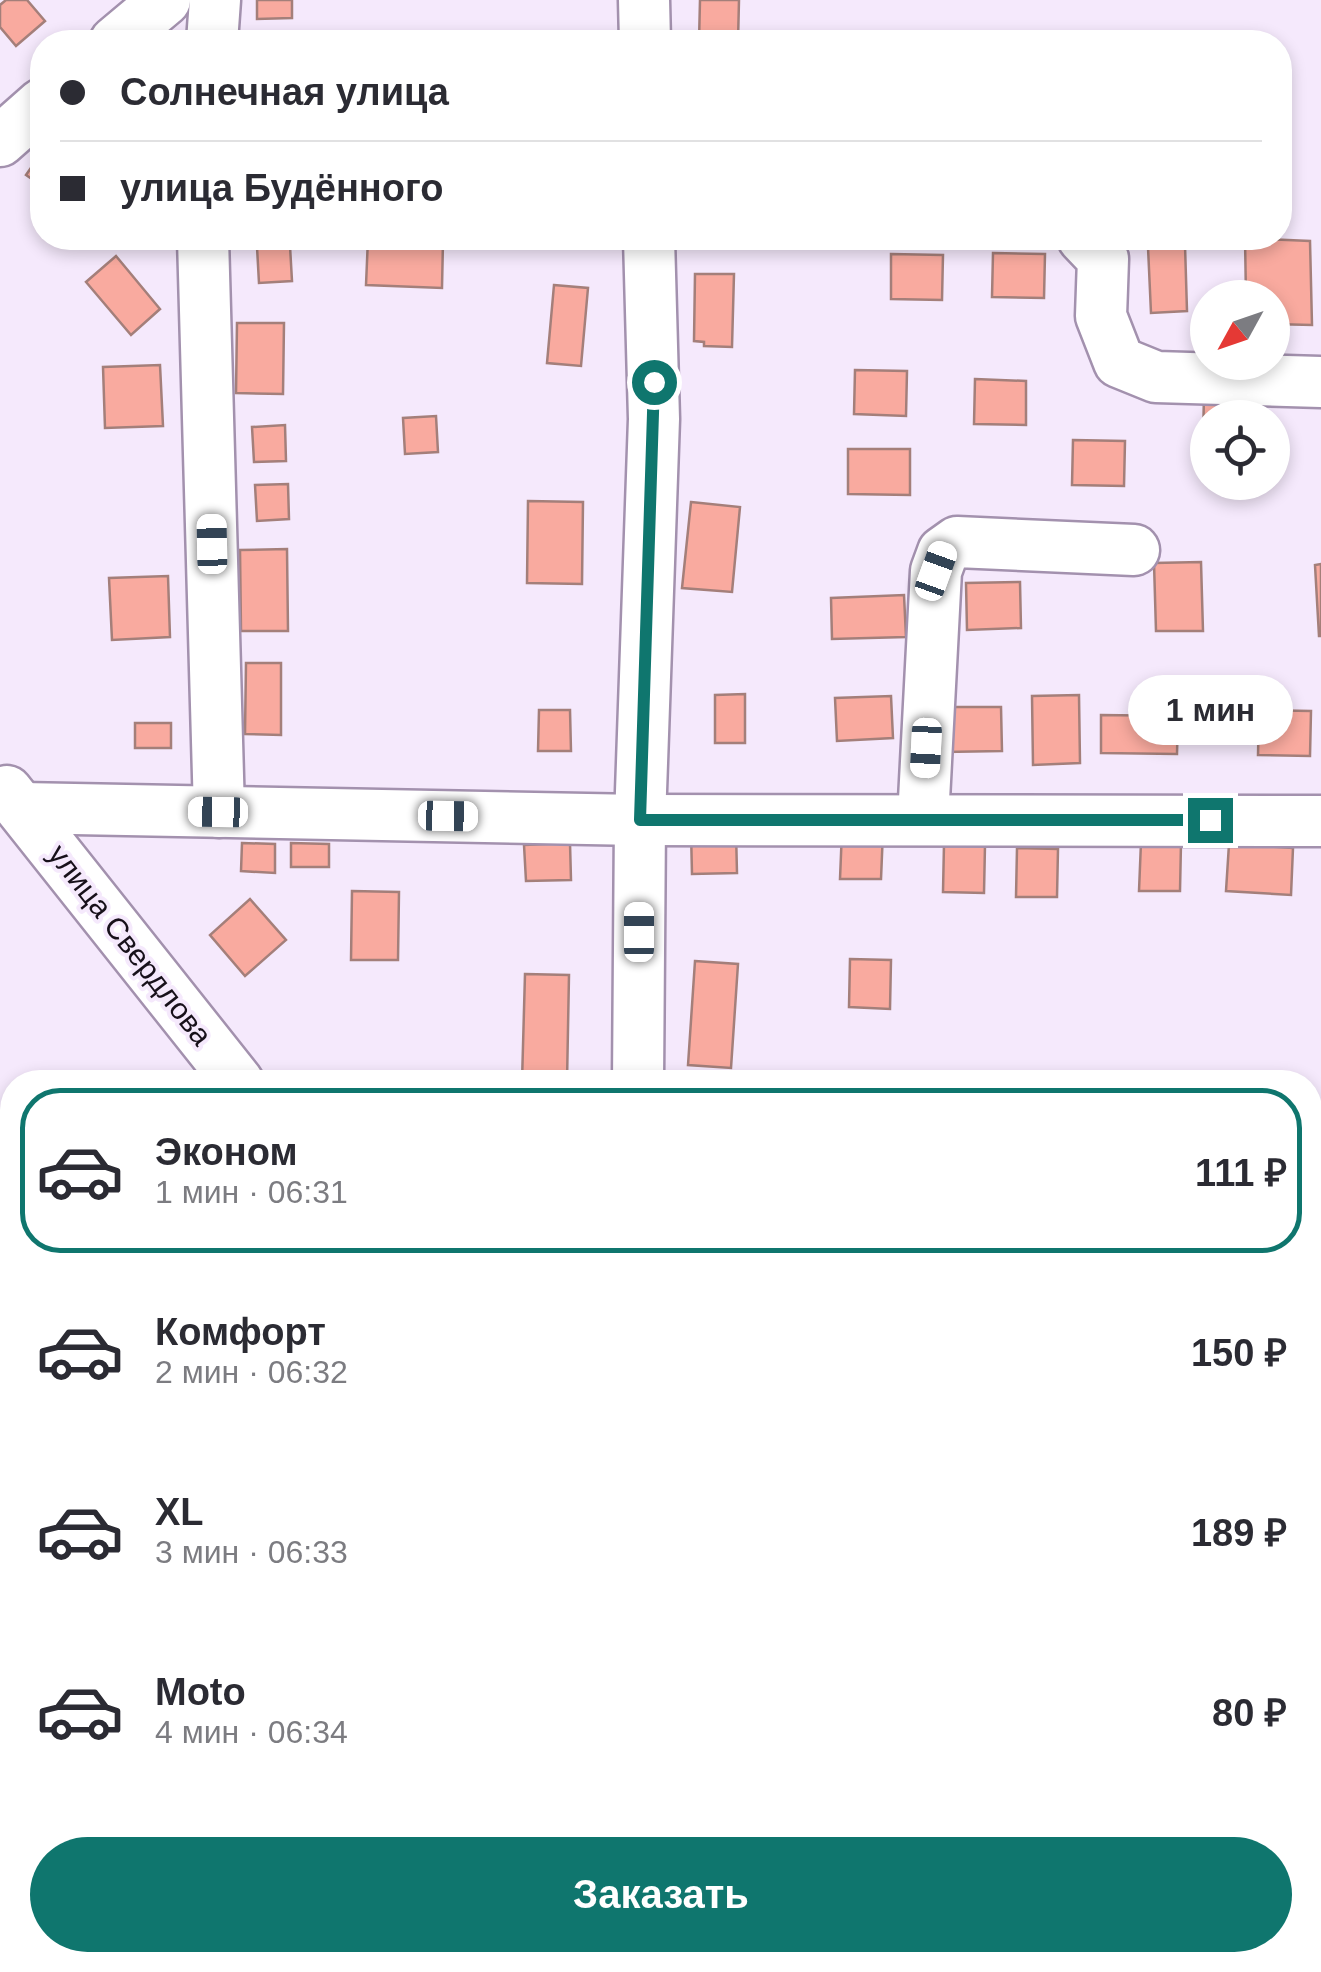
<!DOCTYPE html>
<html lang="ru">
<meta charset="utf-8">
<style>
body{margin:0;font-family:Arial,sans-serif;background:#f2f2f3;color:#2b2b33;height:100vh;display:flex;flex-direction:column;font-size:38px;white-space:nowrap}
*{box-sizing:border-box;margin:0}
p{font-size:32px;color:#7c7c81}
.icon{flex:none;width:55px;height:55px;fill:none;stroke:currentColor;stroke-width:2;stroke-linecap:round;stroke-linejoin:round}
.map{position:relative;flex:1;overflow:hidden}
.drawer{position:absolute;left:0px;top:1070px;width:1322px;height:902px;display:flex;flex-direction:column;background:#fff;border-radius:40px 40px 0 0;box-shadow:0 5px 15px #0003}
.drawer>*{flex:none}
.guide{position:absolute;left:30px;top:30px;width:1262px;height:220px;border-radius:40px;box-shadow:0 5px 15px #0003;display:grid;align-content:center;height:220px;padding:0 30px;background:#fff}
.needle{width:65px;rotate:230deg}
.tools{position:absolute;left:1190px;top:280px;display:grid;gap:20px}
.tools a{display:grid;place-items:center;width:100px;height:100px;border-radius:50%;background:#fff;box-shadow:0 5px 15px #0003;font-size:50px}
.end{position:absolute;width:45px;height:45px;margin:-22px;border:12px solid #0f766e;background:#fff;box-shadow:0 0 0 5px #fff}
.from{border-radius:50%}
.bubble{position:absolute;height:70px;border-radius:35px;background:#fff;box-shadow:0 5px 15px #0003;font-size:32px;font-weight:800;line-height:70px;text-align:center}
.car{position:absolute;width:30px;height:60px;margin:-30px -15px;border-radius:12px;box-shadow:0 0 8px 2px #0007;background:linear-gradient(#fff 24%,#345 0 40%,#fff 0 76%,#345 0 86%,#fff 0)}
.guide b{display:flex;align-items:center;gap:35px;height:95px;font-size:38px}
.guide b+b{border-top:2px solid #e1e1e2}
.guide i{width:25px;height:25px;background:#2b2b33}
ul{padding:18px 0 0;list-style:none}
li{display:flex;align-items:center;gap:30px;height:165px;margin:0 20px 15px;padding:0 10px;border:5px solid transparent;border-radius:40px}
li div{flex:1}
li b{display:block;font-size:38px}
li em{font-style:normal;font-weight:800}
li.active{border-color:#0f766e}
li>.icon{width:90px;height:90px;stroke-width:1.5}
.button{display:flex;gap:20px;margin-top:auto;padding:20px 30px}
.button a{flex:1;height:115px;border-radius:60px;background:#0f766e;color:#fff;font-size:40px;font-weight:800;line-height:115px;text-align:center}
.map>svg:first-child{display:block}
</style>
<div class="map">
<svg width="1321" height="1972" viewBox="0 0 1321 1972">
<rect width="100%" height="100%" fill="#f5e9fc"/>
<!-- building -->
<g fill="#f9aa9f" stroke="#a47f7a" stroke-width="2.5">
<polygon points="6,0 27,0 45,21 16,46 0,27 0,5"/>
<polygon points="257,0 292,0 292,18 257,19"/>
<polygon points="700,0 739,0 738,42 699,42"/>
<polygon points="574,35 574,42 534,42 533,36"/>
<polygon points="42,152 42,186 26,175"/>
<polygon points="368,238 443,241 442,288 366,285"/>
<polygon points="1245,238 1310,241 1312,325 1272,324 1272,298 1246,298"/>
<polygon points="1185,245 1187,311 1151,313 1148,247"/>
<polygon points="290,246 292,281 259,283 257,247"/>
<polygon points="993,253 1045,254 1044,298 992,297"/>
<polygon points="891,254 943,255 942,300 891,299"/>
<polygon points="116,256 160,309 131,335 86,282"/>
<polygon points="695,274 734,274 732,347 704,346 704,342 694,341"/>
<polygon points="554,285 588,288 581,366 547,363"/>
<polygon points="237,323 284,323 283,394 236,393"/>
<polygon points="160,365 163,426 105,428 103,367"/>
<polygon points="855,370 907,371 906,416 854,414"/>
<polygon points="975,379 1026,381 1026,425 974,424"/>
<polygon points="1204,395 1255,396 1255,418 1208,418 1208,440 1203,440"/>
<polygon points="436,416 438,452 405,454 403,418"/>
<polygon points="285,425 286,461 254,462 252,427"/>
<polygon points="1073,440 1125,441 1124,486 1072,485"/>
<polygon points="848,449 910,449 910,495 848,494"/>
<polygon points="288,484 289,519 257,521 255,485"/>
<polygon points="528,501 583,502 582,584 527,583"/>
<polygon points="691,502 740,507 732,592 682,588"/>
<polygon points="287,549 288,631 241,631 240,550"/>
<polygon points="1201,562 1203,631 1156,631 1154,563"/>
<polygon points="1321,564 1321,636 1319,636 1315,565"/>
<polygon points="168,576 170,637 112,640 109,578"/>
<polygon points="1020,582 1021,628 967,630 966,583"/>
<polygon points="904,595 906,637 832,639 831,598"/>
<polygon points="246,663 281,663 281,735 245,734"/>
<polygon points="745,694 745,743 715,743 715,695"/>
<polygon points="1079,695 1080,763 1033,765 1032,696"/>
<polygon points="891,696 893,738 837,741 835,698"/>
<polygon points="943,707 1001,707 1002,751 944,752"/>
<polygon points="539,710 570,710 571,751 538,751"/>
<polygon points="1259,710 1311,711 1310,756 1258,755"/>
<polygon points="1101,715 1178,716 1177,754 1101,753"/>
<rect x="135" y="723" width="36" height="25"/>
<polygon points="842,830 883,831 881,879 840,879"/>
<polygon points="691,832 736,832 737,873 692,874"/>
<polygon points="1141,842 1181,843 1180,891 1139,891"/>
<polygon points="242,843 275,844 275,873 241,871"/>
<polygon points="291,843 329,844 329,867 291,867"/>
<polygon points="570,843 571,880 526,881 524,845"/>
<polygon points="944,844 985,845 984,893 943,892"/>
<polygon points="1229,844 1293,848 1291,895 1226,891"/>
<polygon points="1017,848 1058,849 1057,897 1016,897"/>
<polygon points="352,891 399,892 398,960 351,960"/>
<polygon points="250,899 286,940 245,976 210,935"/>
<polygon points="850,959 891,960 890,1009 849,1007"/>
<polygon points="695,961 738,964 731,1068 688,1065"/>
<polygon points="525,974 569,975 567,1082 522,1082"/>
<polygon points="0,1412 12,1426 12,1441 0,1451"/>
<polygon points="1316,1554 1321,1554 1321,1603 1314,1603"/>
<polygon points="1310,1714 1321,1715 1321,1770 1310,1769"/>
<polygon points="12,1826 12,1897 8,1902 0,1893 0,1836"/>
<polygon points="59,1960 125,1960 111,1972 70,1972"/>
<polygon points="684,1960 746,1960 747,1972 684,1972"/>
<rect x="1102" y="1960" width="41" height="12"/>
</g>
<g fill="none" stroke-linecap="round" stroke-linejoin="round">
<!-- minor casing -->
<g stroke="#a391ae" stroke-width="55">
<g id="minor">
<polyline points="644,0 645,42"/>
<polyline points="115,42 165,0"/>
<polyline points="212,42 215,0"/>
<polyline points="0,141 42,104"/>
<polyline points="203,238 219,812"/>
<polyline points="1083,238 1103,259 1101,316 1119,362 1156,377 1321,382"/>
<polyline points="7,791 238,1082"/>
<polyline points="22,808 640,820 1321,821"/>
<polyline points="923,819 936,571 943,552 957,542 1134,550"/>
<polyline points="638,1082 640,820 654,419 649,238"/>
<polyline points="0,1321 12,1310"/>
<polyline points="1310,1331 1321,1331"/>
<polyline points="0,1709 12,1698"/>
<polyline points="0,1780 12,1794"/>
<polyline points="1310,1812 1321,1812"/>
<polyline points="153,1960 163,1972"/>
<polyline points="636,1960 636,1972"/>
</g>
</g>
<!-- minor -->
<use href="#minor" stroke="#fff" stroke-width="50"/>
</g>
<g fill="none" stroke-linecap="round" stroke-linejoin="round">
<!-- route -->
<polyline stroke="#0f766e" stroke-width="12" points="654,382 640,820 1210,820"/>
</g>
<g text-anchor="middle" stroke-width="8" stroke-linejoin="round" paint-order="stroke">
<!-- street labels -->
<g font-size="30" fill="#17101a" stroke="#f5e9fc">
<text transform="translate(130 945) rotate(52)" y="10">улица Свердлова</text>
</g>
</g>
</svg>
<div class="tools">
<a><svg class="needle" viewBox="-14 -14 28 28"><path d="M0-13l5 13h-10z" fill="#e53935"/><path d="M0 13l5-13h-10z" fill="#7c7c81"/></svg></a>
<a><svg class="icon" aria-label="locate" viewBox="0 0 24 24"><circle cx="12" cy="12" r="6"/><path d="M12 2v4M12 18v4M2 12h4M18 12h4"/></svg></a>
</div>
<i class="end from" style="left:654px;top:382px"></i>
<i class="end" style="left:1210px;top:820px"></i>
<div class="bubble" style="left:1128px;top:675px;width:165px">1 мин</div>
<i class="car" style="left:212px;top:544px;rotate:359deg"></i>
<i class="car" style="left:936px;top:571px;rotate:20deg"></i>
<i class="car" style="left:926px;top:748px;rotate:183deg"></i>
<i class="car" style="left:218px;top:812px;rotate:271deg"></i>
<i class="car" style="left:448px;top:816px;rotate:91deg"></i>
<i class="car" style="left:639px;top:932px;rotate:0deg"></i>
<div class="guide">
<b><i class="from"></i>Солнечная улица</b>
<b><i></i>улица Будённого</b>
</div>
<section class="drawer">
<ul>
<li class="active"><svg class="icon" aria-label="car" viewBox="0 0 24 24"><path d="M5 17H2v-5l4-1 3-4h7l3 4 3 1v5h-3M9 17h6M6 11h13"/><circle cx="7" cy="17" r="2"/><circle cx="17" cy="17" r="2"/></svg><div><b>Эконом</b><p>1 мин · 06:31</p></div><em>111 ₽</em></li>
<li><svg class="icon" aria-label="car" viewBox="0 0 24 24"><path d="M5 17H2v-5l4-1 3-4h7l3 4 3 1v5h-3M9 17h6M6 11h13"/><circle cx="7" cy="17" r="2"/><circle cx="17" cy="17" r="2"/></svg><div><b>Комфорт</b><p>2 мин · 06:32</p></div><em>150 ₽</em></li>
<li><svg class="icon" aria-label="car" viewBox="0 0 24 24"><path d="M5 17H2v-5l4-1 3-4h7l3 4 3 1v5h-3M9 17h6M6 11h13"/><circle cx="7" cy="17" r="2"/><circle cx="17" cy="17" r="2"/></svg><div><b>XL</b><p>3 мин · 06:33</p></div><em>189 ₽</em></li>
<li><svg class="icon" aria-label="car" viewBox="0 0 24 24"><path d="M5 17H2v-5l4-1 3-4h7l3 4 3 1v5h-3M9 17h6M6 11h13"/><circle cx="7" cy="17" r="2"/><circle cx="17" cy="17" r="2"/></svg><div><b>Moto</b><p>4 мин · 06:34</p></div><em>80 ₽</em></li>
</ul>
<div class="button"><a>Заказать</a></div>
</section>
</div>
